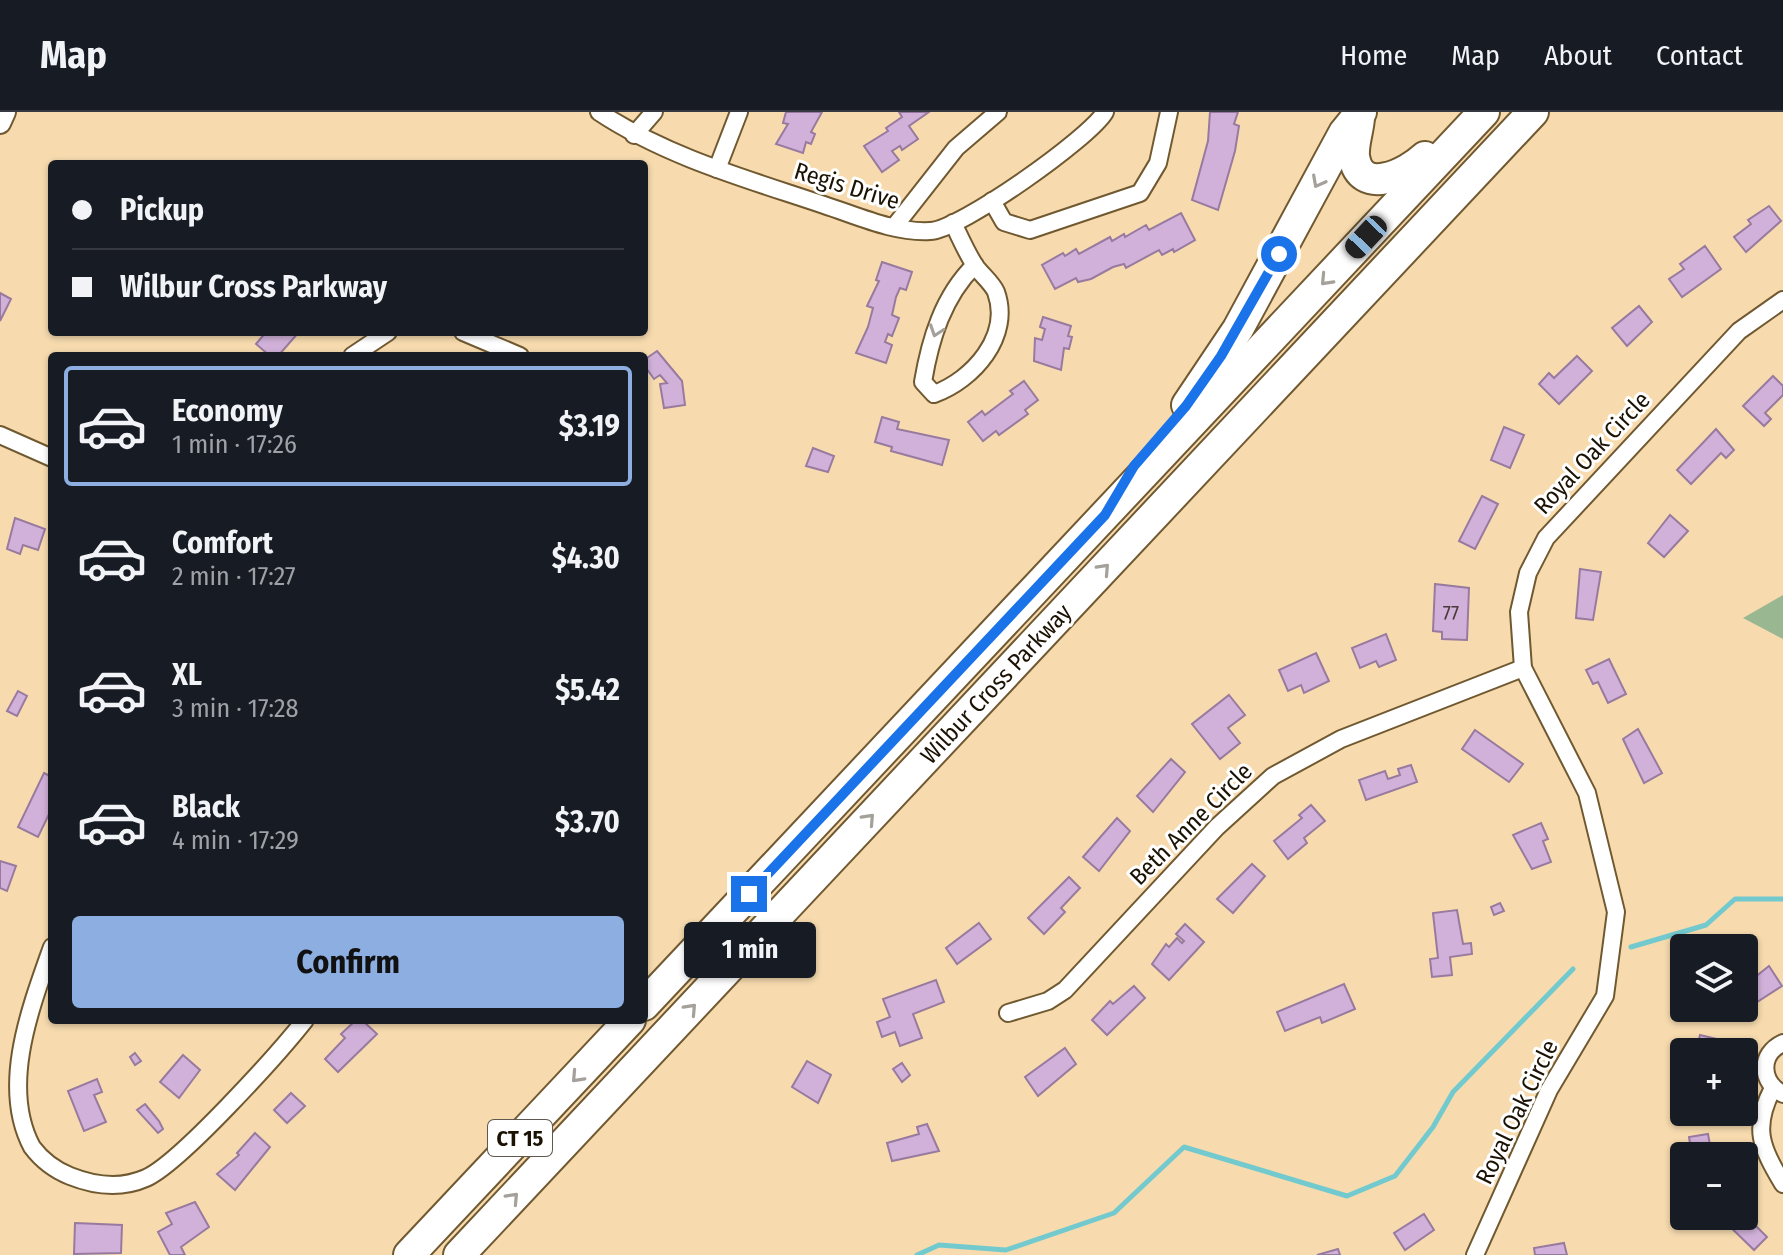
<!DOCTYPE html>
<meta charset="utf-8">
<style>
body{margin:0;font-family:"Fira Sans Condensed",sans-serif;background:#242831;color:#f1f3f6;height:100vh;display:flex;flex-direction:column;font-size:30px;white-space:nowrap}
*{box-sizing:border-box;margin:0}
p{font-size:26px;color:#9ea1a6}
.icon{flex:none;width:44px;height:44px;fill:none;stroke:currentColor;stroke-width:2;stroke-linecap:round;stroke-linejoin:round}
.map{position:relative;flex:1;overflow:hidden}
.drawer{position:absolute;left:48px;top:240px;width:600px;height:672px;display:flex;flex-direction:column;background:#171b24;border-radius:8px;box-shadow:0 2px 6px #0004}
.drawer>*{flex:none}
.guide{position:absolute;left:48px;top:48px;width:600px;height:176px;border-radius:8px;box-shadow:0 2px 6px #0004;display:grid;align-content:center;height:176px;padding:0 24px;background:#171b24}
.tools{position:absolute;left:1670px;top:822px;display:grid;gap:16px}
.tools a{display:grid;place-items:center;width:88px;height:88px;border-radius:8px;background:#171b24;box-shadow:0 2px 6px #0004;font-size:40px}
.end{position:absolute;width:36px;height:36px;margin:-18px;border:10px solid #1a73e8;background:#fff;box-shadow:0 0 0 4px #fff}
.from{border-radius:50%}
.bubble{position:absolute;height:56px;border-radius:8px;background:#171b24;box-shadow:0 2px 6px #0004;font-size:26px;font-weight:700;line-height:56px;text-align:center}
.car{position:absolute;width:24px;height:48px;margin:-24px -12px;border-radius:10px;box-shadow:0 0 6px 2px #0007;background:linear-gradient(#222 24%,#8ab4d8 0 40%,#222 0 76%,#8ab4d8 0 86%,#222 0)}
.guide b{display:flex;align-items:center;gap:28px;height:76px;font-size:30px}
.guide b+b{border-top:2px solid #363941}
.guide i{width:20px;height:20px;background:#f1f3f6}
ul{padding:14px 0 0;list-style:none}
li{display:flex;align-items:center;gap:24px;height:120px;margin:0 16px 12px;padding:0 8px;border:4px solid transparent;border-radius:8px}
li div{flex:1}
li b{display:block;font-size:30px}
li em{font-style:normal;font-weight:700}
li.active{border-color:#8daee0}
li>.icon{width:72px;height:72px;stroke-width:1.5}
.cta{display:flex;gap:16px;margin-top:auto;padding:16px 24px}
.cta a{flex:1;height:92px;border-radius:8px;background:#8daee0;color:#111;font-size:32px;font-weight:700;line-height:92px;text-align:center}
header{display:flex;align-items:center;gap:48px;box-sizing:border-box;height:112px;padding:0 40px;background:#171b24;border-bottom:2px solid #363941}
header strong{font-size:38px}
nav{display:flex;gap:44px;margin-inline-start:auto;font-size:28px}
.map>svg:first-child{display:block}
</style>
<header>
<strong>Map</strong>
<nav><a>Home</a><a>Map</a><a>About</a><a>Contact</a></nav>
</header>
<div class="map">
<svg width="1783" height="1143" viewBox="0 0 1783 1143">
<rect width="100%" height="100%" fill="#f7dbaf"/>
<!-- green -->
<polygon fill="#99b891" points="1783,483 1783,527 1743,506"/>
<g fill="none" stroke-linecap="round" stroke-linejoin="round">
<!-- stream -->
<g stroke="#73cace" stroke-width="5">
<polyline points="1631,835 1706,813 1735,787 1783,787"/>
<polyline points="917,1143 939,1133 1006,1138 1114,1101 1184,1035 1347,1084 1395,1064 1433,1015 1453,980 1573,857"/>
</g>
</g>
<!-- building -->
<g fill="#d1b1d9" stroke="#987a9f" stroke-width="2">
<polygon points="786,0 822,0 811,20 815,22 811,32 806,30 803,41 776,32 788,12 783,11"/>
<polygon points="899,0 929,0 909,14 918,27 902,38 900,34 892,39 899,48 882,60 864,34 888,19 886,16 902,5"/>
<polygon points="1210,0 1238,0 1234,12 1239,14 1235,39 1218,98 1192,88 1208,29"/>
<polygon points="1769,94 1781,109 1746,140 1734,125 1751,112 1748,108"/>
<polygon points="1181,101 1195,128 1174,140 1173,137 1162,143 1159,138 1126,156 1124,152 1113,155 1091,167 1078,170 1076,166 1055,177 1042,153 1063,141 1065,144 1076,137 1079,142 1110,125 1112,129 1124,122 1125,125 1146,113 1149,118"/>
<polygon points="1705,134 1721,157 1682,185 1669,167 1684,157 1680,152"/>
<polygon points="882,150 912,160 906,178 900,176 896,185 892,203 899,206 892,224 888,222 885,230 892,233 886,251 856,241 868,215 873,196 867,194 879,169 876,168"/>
<polygon points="0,181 11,187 0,209"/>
<polygon points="1639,194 1652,210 1627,234 1612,216"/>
<polygon points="1043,205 1071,214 1068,224 1072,225 1069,237 1064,236 1061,258 1034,249 1035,226 1042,228 1045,217 1040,215"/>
<polygon points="266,220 299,220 278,244 270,244 256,232"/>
<polygon points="657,239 682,269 685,293 664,296 660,272 667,271 660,263 654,267 644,253 644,248"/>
<polygon points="1577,244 1592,259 1559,292 1539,272 1549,261 1554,266"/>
<polygon points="1773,264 1783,274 1783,283 1765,301 1771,307 1764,314 1743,294"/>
<polygon points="1024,269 1038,288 1025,298 1028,302 999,323 996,319 983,329 968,310 982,299 985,303 1013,282 1010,279"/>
<polygon points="882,305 899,310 897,317 949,328 942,353 891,339 892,335 875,330"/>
<polygon points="1504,315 1524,323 1510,356 1491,348"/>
<polygon points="1716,317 1734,338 1726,346 1721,341 1691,372 1677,358"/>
<polygon points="813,336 834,344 828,360 806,354"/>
<polygon points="1482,384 1498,392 1475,437 1459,429"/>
<polygon points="1670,403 1688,419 1664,445 1648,431"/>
<polygon points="15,406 45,417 38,438 23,433 20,442 7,437"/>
<polygon points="1580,457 1601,460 1593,508 1576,506"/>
<polygon points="1435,472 1469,476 1467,528 1442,527 1442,520 1433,519"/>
<polygon points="1386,522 1396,548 1379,555 1376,549 1360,556 1352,536"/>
<polygon points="1316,541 1329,569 1304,581 1301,573 1288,579 1279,558"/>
<polygon points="1609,547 1626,582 1608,591 1598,570 1593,572 1586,558"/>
<polygon points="18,579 27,584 17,604 7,599"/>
<polygon points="1229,583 1245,603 1228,616 1240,631 1220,647 1192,612"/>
<polygon points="1638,617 1662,661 1644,671 1623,627"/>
<polygon points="1475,618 1523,652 1509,670 1462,637"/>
<polygon points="1171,647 1185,660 1153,700 1137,684"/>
<polygon points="1411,653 1417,670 1366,688 1359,668 1385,659 1388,667 1400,663 1398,657"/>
<polygon points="44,661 52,665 52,696 38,725 18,715"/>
<polygon points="1311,693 1325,709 1304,726 1307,731 1288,747 1274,729 1302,706 1299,703"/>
<polygon points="1117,706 1130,719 1099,759 1083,745"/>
<polygon points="1541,711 1548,727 1543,729 1551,750 1532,757 1513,723"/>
<polygon points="0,749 16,754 7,779 0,776"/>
<polygon points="1252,752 1265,764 1233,801 1217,787"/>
<polygon points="1069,765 1080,776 1061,796 1065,800 1044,822 1028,806"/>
<polygon points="1500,791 1504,799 1494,803 1491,795"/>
<polygon points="1457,798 1463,832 1471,831 1472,842 1450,845 1452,863 1432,865 1430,847 1438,846 1433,801"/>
<polygon points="979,811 991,827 957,852 946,836"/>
<polygon points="1185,812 1204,830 1169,868 1152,852 1166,832 1169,835 1177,826 1182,831 1184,829 1176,822"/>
<polygon points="1769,854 1782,874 1751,894 1744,884 1744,861 1749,870"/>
<polygon points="936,868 944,890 913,902 922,926 900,934 895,920 882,925 877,910 890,905 883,887"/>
<polygon points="1344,872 1355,897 1322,911 1320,905 1285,919 1277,900"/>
<polygon points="1134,874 1145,886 1107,923 1092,908 1110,889 1113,892"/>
<polygon points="356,908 362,908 377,922 338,960 325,947 345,926 341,922"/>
<polygon points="1700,923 1721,928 1718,940 1696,940"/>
<polygon points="1065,936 1076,952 1038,984 1025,965"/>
<polygon points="135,941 141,949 135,953 130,945"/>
<polygon points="183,943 200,958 179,986 160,970"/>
<polygon points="807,949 831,963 818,991 792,975"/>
<polygon points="902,951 910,963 902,970 893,957"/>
<polygon points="97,967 102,980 94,983 106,1010 84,1019 68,979"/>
<polygon points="291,981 305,994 287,1011 274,998"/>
<polygon points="145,992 159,1009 163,1017 158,1021 137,998"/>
<polygon points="927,1012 939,1039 892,1049 887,1031 919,1022 917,1015"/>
<polygon points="255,1021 270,1035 235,1078 217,1062 239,1043 237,1041"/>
<polygon points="1708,1022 1712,1044 1692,1044 1689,1025"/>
<polygon points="195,1090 209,1115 181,1135 185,1143 170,1143 158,1120 172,1112 166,1101"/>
<polygon points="1424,1102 1434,1118 1405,1138 1394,1121"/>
<polygon points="1744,1102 1767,1125 1754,1138 1720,1105"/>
<polygon points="75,1111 122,1113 121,1141 74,1142"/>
<polygon points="1564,1131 1567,1143 1535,1143 1534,1136"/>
<polygon points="1338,1137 1340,1143 1317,1143"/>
</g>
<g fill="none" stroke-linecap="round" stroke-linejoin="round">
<!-- minor casing -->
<g stroke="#705930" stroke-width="20">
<g id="minor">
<path d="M599,0C667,45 747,67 824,93C858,104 894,121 930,119C960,118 1090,26 1105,0"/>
<polyline points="634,23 654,0"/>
<polyline points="717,57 739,0"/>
<polyline points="992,89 1004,110 1030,118 1140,81 1158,51 1169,0"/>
<path d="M953,111C960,125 967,142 976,155C982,163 992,171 996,180C1012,224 973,268 934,282L923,270C930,228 943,184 975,153"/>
<polyline points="894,115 956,36 998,0"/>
<polyline points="463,220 520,244"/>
<polyline points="352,244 388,220"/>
<polyline points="0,323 52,346"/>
<path d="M52,835C30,897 0,975 32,1035C41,1047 55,1058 70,1064C95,1074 121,1077 146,1066C180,1051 279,941 305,908"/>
<polyline points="1008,901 1048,889 1065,878 1217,715 1273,664 1341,627 1523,556"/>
<path d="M1783,931C1759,942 1760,970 1783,982"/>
<path d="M1773,976C1752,1016 1761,1035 1783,1072"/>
<polyline points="1475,1143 1549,978 1605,884 1616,800 1587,681 1523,556 1519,500 1528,461 1546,426 1739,219 1783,188"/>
</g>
</g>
<!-- tertiary casing -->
<g stroke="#705930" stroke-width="24">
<polyline id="tertiary" points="0,11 5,0"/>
</g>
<!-- motorway casing -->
<g stroke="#705930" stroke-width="34">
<g id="motorway">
<path d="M1359,6C1358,19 1353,32 1354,44C1360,86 1408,61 1425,45"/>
<polyline points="1187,293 1238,217 1344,21 1361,0"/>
<polyline points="644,893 1484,0"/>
<polyline points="409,1143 630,908"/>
<polyline points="459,1143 1533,0"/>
</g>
</g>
<!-- minor -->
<use href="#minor" stroke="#fff" stroke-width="16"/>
<!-- tertiary -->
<use href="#tertiary" stroke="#fff" stroke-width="20"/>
<!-- motorway -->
<use href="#motorway" stroke="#fff" stroke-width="30"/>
</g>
<!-- one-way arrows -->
<defs><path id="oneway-chevron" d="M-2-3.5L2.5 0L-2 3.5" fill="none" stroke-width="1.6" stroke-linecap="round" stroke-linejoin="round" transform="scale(2)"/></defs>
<g stroke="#a4a09a">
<use href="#oneway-chevron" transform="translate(1318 70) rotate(118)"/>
<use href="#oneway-chevron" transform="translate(1326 168) rotate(133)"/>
<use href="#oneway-chevron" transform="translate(936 219) rotate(109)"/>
<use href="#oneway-chevron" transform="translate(1104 457) rotate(-47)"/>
<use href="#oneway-chevron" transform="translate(869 707) rotate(-47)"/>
<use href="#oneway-chevron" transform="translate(691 897) rotate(-47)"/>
<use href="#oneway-chevron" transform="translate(577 965) rotate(133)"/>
<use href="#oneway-chevron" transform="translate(513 1086) rotate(-47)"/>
</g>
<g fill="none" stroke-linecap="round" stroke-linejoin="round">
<!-- route -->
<polyline stroke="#1a73e8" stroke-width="10" points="749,782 1105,403 1134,354 1186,294 1221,244 1279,142"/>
</g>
<g text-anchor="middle" stroke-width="6" stroke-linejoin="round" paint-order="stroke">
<!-- number labels -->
<g font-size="20" fill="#483a38">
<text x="1451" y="508">77</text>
</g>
<!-- shield labels -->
<rect fill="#fff" stroke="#5f594f" stroke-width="2" x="488" y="1008" width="64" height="36" rx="6"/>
<g font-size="22" font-weight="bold" fill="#1b1203">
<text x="520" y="1034">CT 15</text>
</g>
<!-- street labels -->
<g font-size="24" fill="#1b1203" stroke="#fff">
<text transform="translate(847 74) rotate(17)" y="8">Regis Drive</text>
<text transform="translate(1592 341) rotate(-47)" y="8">Royal Oak Circle</text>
<text transform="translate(996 572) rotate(-47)" y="8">Wilbur Cross Parkway</text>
<text transform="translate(1191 712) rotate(-45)" y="8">Beth Anne Circle</text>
<text transform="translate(1517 1000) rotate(-64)" y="8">Royal Oak Circle</text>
</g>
</g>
</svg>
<div class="tools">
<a><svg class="icon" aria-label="layers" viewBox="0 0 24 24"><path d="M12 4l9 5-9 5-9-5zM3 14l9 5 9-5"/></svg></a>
<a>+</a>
<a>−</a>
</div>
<i class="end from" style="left:1279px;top:142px"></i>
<i class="end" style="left:749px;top:782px"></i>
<div class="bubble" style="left:684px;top:810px;width:132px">1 min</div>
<i class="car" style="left:1366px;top:125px;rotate:223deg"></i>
<div class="guide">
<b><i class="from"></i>Pickup</b>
<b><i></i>Wilbur Cross Parkway</b>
</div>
<section class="drawer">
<ul>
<li class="active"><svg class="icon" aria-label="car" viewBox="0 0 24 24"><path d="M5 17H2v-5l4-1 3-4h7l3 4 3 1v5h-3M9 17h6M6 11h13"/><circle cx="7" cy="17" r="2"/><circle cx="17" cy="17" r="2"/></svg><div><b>Economy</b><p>1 min · 17:26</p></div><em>$3.19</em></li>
<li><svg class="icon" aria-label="car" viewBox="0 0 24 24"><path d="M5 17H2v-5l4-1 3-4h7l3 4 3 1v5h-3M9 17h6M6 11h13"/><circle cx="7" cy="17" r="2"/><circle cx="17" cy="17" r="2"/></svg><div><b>Comfort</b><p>2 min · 17:27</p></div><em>$4.30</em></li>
<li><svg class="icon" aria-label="car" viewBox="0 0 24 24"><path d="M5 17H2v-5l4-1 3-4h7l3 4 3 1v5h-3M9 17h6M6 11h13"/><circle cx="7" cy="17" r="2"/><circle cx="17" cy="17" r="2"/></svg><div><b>XL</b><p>3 min · 17:28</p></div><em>$5.42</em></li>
<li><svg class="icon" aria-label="car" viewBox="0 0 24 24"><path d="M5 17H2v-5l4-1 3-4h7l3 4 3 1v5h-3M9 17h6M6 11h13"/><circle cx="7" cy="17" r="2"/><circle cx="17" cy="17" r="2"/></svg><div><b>Black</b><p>4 min · 17:29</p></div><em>$3.70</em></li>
</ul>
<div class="cta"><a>Confirm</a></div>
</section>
</div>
